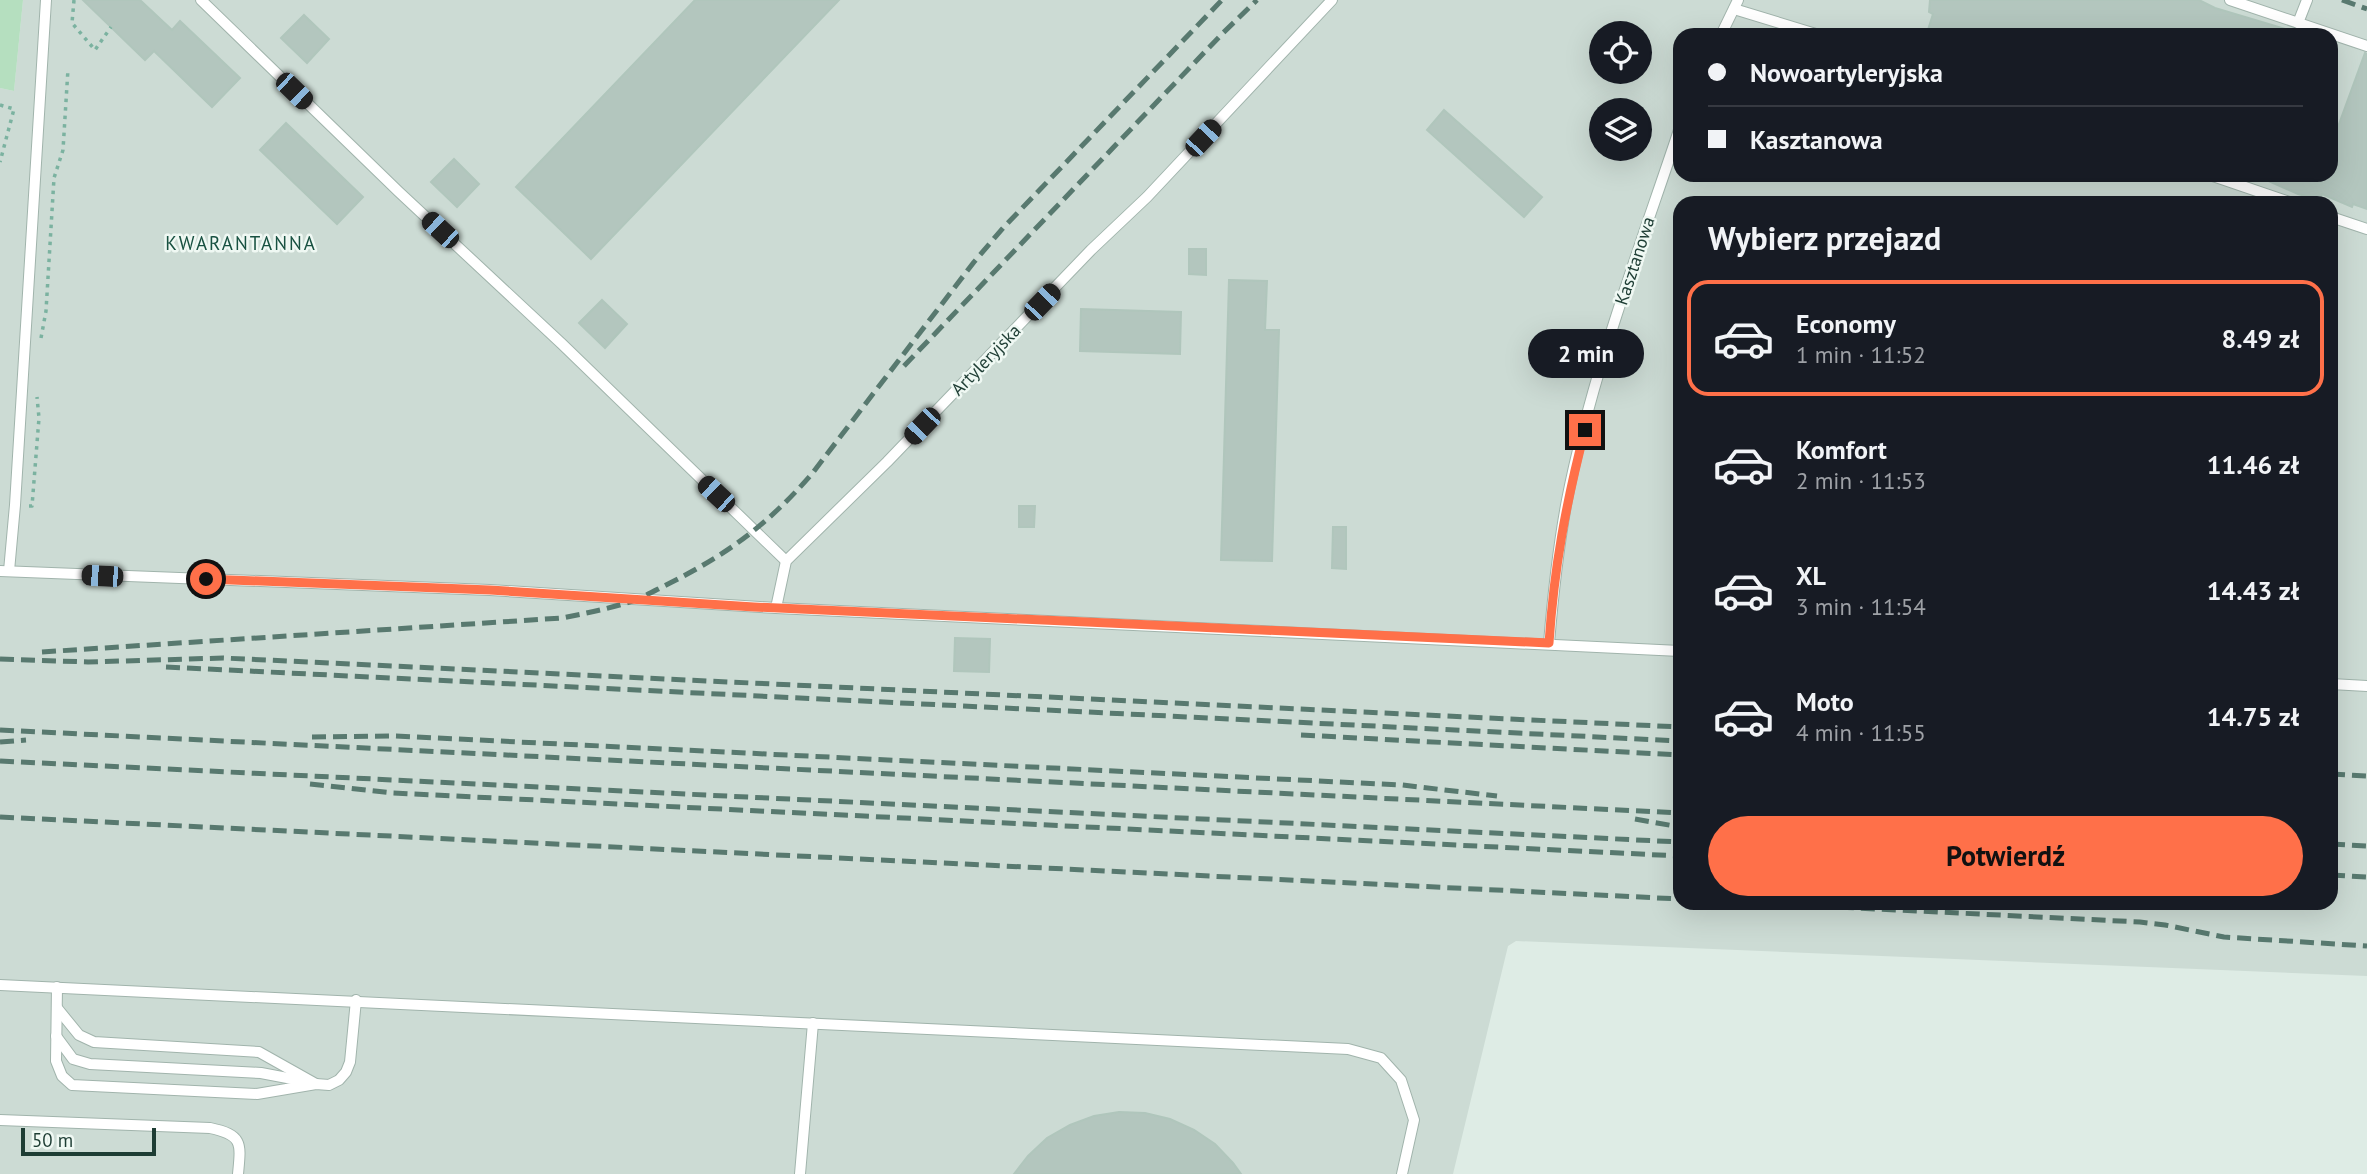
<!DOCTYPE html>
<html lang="pl">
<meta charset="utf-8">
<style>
body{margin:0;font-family:"PT Sans",sans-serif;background:#20242c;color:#f1f3f6;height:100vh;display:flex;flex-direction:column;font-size:26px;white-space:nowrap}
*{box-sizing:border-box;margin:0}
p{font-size:23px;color:#9ea1a6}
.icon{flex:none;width:38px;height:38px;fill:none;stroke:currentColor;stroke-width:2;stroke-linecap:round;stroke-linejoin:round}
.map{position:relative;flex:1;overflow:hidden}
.side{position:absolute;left:1673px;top:196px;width:665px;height:714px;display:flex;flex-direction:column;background:#171b24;border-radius:21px;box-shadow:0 7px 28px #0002}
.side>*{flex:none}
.hud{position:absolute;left:1673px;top:28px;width:665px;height:154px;border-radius:21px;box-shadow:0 7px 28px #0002;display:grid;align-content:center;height:154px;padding:0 35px;background:#171b24}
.buttons{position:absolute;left:1589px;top:21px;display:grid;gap:14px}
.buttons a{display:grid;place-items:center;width:63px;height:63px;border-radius:50%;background:#171b24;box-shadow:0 7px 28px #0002;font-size:35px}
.scale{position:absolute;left:21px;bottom:18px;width:135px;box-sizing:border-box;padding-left:7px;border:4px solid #1e3d34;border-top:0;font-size:19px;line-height:24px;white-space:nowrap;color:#1e3d34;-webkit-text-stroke:5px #eff8f3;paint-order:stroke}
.end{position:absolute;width:32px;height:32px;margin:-16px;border:9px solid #ff7049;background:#111;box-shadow:0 0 0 4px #111}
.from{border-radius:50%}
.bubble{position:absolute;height:49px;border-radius:24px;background:#171b24;box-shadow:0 7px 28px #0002;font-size:23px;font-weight:700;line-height:49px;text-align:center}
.car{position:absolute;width:21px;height:42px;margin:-21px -10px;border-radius:9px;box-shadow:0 0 5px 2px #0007;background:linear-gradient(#222 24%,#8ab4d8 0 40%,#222 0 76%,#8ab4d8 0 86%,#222 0)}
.hud b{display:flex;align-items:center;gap:24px;height:66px;font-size:26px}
.hud b+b{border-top:2px solid #363941}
.hud i{width:18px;height:18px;background:#f1f3f6}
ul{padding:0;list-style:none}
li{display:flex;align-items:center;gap:21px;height:116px;margin:0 14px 10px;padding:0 21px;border:4px solid transparent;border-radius:21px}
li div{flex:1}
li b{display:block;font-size:26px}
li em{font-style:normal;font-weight:700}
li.on{border-color:#ff7049}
li>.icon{width:63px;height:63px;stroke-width:1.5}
h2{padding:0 35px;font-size:32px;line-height:84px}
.action{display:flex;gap:14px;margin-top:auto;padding:14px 35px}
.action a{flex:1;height:80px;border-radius:42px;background:#ff7049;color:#111;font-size:28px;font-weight:700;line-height:80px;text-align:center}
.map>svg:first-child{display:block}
</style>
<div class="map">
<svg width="2367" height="1174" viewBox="0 0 2367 1174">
<rect width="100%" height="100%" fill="#deece5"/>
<!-- built -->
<path fill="#ccdbd4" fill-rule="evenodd" d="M23,0H2367V976L1516,941L1508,946L1453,1174H0V88L14,91ZM1601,33H1640V72H1601ZM1680,35H2331V175H1680ZM1601,110H1640V149H1601ZM1680,203H2331V903H1680Z"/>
<!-- green -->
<polygon fill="#b5dfbf" points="0,0 23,0 14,91 0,88"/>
<!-- building -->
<g fill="#b3c6be" stroke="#b0c6bc" stroke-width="2">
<polygon points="83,0 140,0 172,30 180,21 240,78 212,107 154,51 145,60"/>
<polygon points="695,0 839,0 591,259 516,187"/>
<polygon points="1930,0 2199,0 2215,8 2292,31 2292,35 1942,35 1928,30 1933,14 1929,12"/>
<polygon points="304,15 329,39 307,63 281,38"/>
<polygon points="2365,53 2367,54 2367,209 2353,204 2352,207 2322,194 2320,200 2298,194 2255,175 2331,175 2331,146"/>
<polygon points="1444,110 1542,197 1524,217 1427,130"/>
<polygon points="286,123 363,197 337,224 260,150"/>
<polygon points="454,159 479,184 457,207 431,182"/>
<polygon points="1189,249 1206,249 1206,275 1189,274"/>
<polygon points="1229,280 1267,281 1265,330 1279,330 1272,561 1221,560"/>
<polygon points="602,300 627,324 605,348 579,323"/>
<polygon points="1081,309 1181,312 1180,354 1080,351"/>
<polygon points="1019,506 1035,506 1034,527 1019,527"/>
<polygon points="1333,527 1346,527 1346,569 1332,568"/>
<polygon points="955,638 990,639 989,672 954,671"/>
<polygon points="1119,1112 1145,1113 1170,1119 1194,1130 1215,1144 1233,1163 1241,1174 1014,1174 1028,1156 1047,1138 1070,1125 1094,1116"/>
</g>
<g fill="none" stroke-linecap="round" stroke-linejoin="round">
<!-- service casing -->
<g stroke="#a1b4ac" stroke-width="12">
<g id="service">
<polyline points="201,0 399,192 562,344 786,561"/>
<polyline points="2230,0 2367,46"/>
<polyline points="1734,9 1819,35"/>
<polyline points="2298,23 2307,0"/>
<polyline points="1721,35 1738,0"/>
<polyline points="2210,175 2292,203"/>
<polyline points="2331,217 2367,229"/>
<polyline points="0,571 490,590 776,608 1680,651"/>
<polyline points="9,571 15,505 46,0"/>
<polyline points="776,608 786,561 887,462 1091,250 1147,197 1332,0"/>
<path d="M1549,643C1553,595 1558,548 1567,500C1592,373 1639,250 1680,127"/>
<polyline points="2331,684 2367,686"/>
<polyline points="0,985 1348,1049 1381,1058 1401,1080 1414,1120 1402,1174"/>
<polyline points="57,987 56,1061 62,1076 72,1085 257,1094 316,1084 329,1085 339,1080 346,1072 350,1062 356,1000"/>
<polyline points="57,1008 79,1035 94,1042 259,1052 316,1084"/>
<polyline points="56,1036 73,1059 90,1064 261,1073 303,1081"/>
<path d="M0,1120L210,1128C243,1135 241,1143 238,1174"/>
<polyline points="800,1174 813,1023"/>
</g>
</g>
<!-- path -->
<g stroke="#7bb2a0" stroke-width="3.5" stroke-dasharray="3.5 5" stroke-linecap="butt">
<polyline points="74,0 72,23 95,50 111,27"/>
<polyline points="0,105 14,109 0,162"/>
<polyline points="41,338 46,311 54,178 63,150 68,69"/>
<polyline points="29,506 32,506 39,418 37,397"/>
</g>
<!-- service -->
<use href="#service" stroke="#fff" stroke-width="10"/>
<!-- rail -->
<g stroke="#58796f" stroke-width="5" stroke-dasharray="14 7" stroke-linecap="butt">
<polyline points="2342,0 2367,9"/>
<polyline points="904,366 1222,34 1257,0"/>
<path d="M42,652L562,618C587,613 612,608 636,600C647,595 658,589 670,583C729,553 767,525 811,475L974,262L1003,228L1222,0"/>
<polyline points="0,659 88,662 223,658 1680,727"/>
<polyline points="166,667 1680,741"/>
<polyline points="0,730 1680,813"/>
<polyline points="1301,735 1680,755"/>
<polyline points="312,737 396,736 1402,785 1497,796"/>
<polyline points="0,742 26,740"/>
<polyline points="0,761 1680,842"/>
<polyline points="2331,774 2367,776"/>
<polyline points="310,784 393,793 1680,856"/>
<polyline points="0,817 1680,899"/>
<polyline points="1635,819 1680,827"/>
<polyline points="2331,844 2367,846"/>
<polyline points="2331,875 2367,877"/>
<polyline points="1756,903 2140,922 2165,925 2224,937 2367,946"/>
</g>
</g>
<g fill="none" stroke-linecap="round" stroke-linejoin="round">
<!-- route -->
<path stroke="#ff7049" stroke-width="9" d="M206,579L490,590L754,607L1549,643C1554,568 1566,503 1585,430"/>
</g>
<g text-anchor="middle" stroke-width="5" stroke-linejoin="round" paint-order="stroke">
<!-- street labels -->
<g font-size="18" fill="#1e3d34" stroke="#eff8f3">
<text transform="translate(1635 261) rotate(-72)" y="6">Kasztanowa</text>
<text transform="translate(986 360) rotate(-46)" y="6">Artyleryjska</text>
</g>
<!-- neighbourhood labels -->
<g font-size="19" letter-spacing="2" fill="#185141" stroke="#eff8f3">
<text x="241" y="250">KWARANTANNA</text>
</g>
</g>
</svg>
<div class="buttons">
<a><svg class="icon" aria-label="locate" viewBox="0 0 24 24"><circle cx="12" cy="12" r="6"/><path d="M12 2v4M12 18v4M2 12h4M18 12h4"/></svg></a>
<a><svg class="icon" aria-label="layers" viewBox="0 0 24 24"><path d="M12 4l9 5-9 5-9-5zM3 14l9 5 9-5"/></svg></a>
</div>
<div class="scale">50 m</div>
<i class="end from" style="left:206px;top:579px"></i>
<i class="end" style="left:1585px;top:430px"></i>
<div class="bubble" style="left:1528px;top:329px;width:116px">2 min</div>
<i class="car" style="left:294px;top:91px;rotate:134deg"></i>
<i class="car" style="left:1203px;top:138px;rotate:43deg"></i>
<i class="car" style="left:440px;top:230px;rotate:313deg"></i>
<i class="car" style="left:1042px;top:302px;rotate:44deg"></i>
<i class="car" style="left:922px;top:426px;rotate:224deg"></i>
<i class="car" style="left:716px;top:494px;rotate:313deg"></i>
<i class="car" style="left:102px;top:576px;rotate:273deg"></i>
<div class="hud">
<b><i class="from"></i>Nowoartyleryjska</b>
<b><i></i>Kasztanowa</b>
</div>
<section class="side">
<h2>Wybierz przejazd</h2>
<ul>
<li class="on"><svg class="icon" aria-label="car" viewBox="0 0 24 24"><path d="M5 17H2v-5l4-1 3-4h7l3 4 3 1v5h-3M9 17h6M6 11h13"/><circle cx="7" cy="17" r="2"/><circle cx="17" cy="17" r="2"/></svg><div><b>Economy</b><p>1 min · 11:52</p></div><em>8.49 zł</em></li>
<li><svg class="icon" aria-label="car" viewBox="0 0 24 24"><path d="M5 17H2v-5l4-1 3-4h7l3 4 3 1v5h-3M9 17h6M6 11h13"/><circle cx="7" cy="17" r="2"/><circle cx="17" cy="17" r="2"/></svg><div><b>Komfort</b><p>2 min · 11:53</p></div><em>11.46 zł</em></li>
<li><svg class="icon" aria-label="car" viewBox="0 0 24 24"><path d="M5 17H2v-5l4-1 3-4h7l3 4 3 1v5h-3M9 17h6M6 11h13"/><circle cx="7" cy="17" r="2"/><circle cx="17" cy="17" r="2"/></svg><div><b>XL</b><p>3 min · 11:54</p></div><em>14.43 zł</em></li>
<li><svg class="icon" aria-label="car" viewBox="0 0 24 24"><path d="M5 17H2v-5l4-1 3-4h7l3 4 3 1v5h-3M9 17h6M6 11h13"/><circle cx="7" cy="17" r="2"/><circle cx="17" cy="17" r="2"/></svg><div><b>Moto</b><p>4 min · 11:55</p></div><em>14.75 zł</em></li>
</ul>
<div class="action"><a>Potwierdź</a></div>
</section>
</div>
